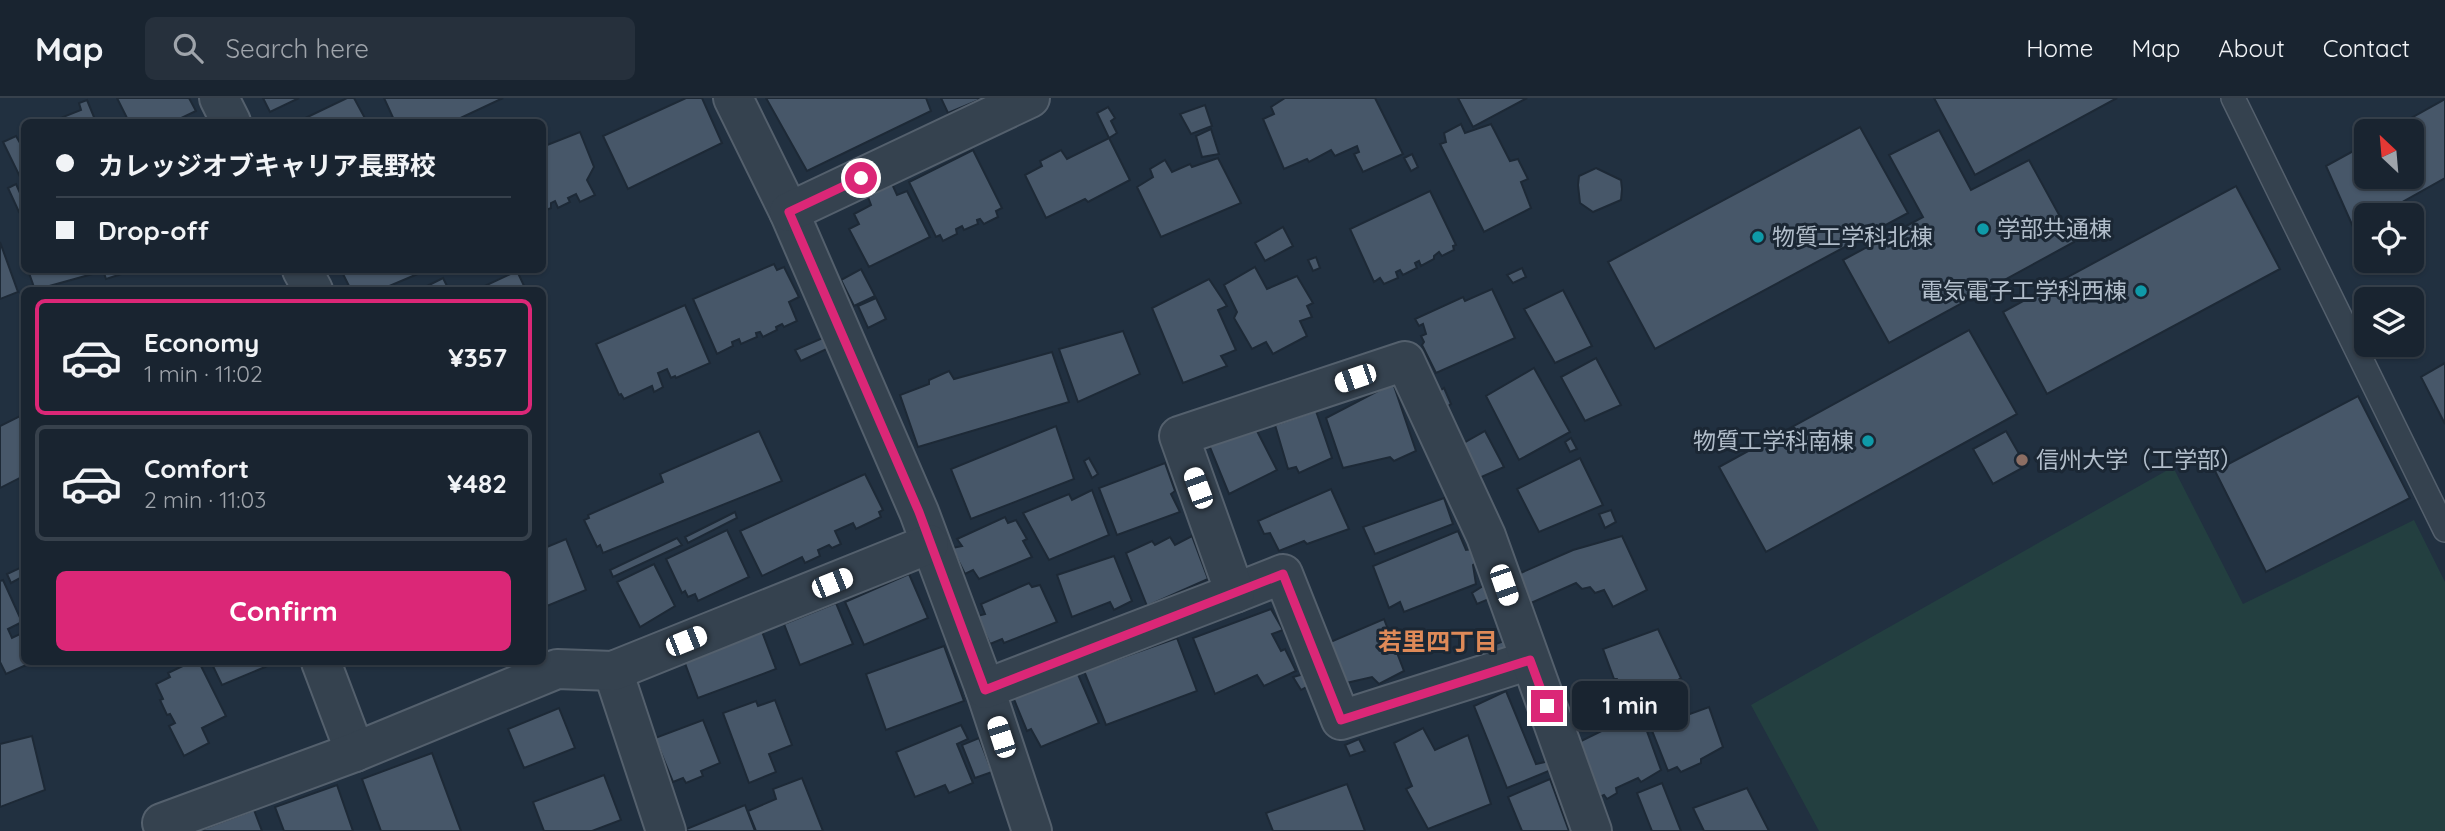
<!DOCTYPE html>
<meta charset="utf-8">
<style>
body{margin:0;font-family:Quicksand,"Noto Sans JP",sans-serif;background:#26303c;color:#f1f3f6;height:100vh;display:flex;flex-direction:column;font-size:26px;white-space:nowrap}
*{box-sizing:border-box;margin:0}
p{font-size:23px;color:#9fa4ab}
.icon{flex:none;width:38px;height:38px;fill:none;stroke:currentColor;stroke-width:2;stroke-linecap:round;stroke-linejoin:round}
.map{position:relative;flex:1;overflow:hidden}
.drawer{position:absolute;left:21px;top:189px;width:525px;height:378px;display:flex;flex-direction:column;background:#192430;border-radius:10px;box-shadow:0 2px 5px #0004,0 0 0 2px #37414c}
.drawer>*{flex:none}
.top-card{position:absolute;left:21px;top:21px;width:525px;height:154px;border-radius:10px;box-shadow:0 2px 5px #0004,0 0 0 2px #37414c;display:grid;align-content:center;height:154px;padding:0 35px;background:#192430}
.needle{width:46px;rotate:334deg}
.buttons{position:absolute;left:2354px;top:21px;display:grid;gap:14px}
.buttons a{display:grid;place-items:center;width:70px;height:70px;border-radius:10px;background:#192430;box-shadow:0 2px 5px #0004,0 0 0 2px #37414c;font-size:35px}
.end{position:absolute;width:32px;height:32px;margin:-16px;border:9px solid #db2777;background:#fff;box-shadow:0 0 0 4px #fff}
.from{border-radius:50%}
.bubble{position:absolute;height:49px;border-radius:10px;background:#192430;box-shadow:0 2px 5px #0004,0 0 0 2px #37414c;font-size:23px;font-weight:700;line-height:49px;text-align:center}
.car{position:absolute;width:21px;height:42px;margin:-21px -10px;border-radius:9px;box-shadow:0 0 5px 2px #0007;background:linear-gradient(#fff 24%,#345 0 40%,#fff 0 76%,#345 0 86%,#fff 0)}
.top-card b{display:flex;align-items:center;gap:24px;height:66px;font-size:26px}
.top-card b+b{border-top:2px solid #37414c}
.top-card i{width:18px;height:18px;background:#f1f3f6}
ul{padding:12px 0 0;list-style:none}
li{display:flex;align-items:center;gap:21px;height:116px;margin:0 14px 10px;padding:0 21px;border:4px solid #37414c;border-radius:10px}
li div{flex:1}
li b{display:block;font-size:26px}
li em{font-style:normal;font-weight:700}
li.current{border-color:#db2777}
li>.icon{width:63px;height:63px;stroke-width:1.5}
.action{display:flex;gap:14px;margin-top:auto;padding:14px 35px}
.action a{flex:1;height:80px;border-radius:10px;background:#db2777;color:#fff;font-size:28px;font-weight:700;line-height:80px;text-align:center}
header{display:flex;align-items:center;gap:42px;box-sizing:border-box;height:98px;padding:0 35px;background:#192430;border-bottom:2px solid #37414c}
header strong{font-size:33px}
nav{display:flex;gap:38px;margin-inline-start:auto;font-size:24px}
.search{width:490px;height:63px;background:#26303c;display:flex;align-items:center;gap:18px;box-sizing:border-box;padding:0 24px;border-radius:10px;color:#9fa4ab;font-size:26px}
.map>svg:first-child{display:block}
</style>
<header>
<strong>Map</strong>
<div class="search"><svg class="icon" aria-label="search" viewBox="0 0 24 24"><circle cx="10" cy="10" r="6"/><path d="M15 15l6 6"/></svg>Search here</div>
<nav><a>Home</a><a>Map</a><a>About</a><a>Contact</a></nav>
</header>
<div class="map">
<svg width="2445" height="733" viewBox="0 0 2445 733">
<rect width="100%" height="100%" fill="#213040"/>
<!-- garden -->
<polygon fill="#233f40" points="2173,369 2243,506 2414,422 2445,484 2445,733 1819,733 1751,607"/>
<!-- building -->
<g fill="#475769" stroke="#1d2936" stroke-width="2">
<polygon points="117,0 189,0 196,13 173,24 129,24"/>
<polygon points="263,0 299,0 270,14"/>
<polygon points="347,0 354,0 367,24 297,24"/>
<polygon points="384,0 503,0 452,24 395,24"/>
<polygon points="686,0 702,0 722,45 628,91 603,38"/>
<polygon points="766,0 926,0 931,13 807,73"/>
<polygon points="941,0 978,0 979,2 948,15"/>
<polygon points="1285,0 1375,0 1403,56 1363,74 1354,56 1359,54 1357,48 1335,58 1331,52 1309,64 1307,61 1284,71 1263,21 1274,16 1271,9"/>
<polygon points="1458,0 1527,0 1473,29"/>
<polygon points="1934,0 2117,0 1975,77"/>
<polygon points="2445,1 2445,80 2379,117 2366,117 2366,124 2354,131 2326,68 2366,46 2366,79 2412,79 2412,33 2388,33"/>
<polygon points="87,2 96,24 59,24 58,21 81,12 79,5"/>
<polygon points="1205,7 1212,28 1191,36 1180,16"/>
<polygon points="1108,9 1115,20 1111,23 1117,35 1109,40 1097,15"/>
<polygon points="1461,26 1465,35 1491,26 1510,63 1518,61 1528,81 1521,84 1531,110 1484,134 1440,46 1446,44 1444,35"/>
<polygon points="1860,29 1908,115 1655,251 1608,164"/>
<polygon points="1211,31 1219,56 1202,59 1196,38"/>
<polygon points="1939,32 1971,92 2029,62 2074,144 1889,245 1843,162 1923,119 1889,57"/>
<polygon points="580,34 594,69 587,82 595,97 580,104 576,96 568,100 570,104 558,110 555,103 551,105 551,110 542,114 542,49"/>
<polygon points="16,38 20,45 24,43 24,87 3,44"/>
<polygon points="1109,40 1130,82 1088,104 1085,101 1046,120 1025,77 1042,68 1040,63 1061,52 1067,61"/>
<polygon points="973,52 1002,110 996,113 998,119 984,126 980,121 977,122 978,126 964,132 962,128 956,131 957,136 943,143 940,137 936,139 909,84"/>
<polygon points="1412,56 1418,69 1411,73 1404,60"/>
<polygon points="1218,60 1241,105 1161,139 1137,89 1153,79 1150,71 1165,62 1172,74 1190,66 1192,69"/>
<polygon points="1596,70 1621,82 1622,91 1621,102 1593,114 1580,105 1578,87 1579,78"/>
<polygon points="16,86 24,104 24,111 19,114 8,90"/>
<polygon points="892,86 897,97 907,93 930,139 869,169 849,131 859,126 854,116 871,107 868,99"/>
<polygon points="2236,88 2280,171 2047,296 2003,214"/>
<polygon points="1430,93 1456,147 1453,148 1454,152 1442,158 1439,154 1434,158 1434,161 1421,168 1419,163 1415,165 1417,170 1403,177 1400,172 1396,174 1398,180 1384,186 1380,180 1374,184 1350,131"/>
<polygon points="1283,129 1293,148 1265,163 1255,145"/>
<polygon points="0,144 18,194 0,201"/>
<polygon points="1316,159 1320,170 1313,173 1308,162"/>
<polygon points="774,166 777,172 784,169 799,199 789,204 797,223 784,229 782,226 776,229 777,232 763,239 760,234 756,235 757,239 741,246 739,241 732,244 733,248 717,256 693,201"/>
<polygon points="1255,169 1267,191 1297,178 1313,205 1307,208 1312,219 1300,223 1307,238 1273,256 1266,244 1252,251 1234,220 1237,214 1224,187"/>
<polygon points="1522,170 1526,179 1513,185 1507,177"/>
<polygon points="861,171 875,198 854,208 841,182"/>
<polygon points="28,172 95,172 96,175 35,192"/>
<polygon points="103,172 134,172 106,181"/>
<polygon points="341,172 427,172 380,192 351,192"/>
<polygon points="517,173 526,192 476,192"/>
<polygon points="443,180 449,192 427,192 425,189"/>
<polygon points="1209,181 1227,208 1218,212 1236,252 1221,258 1227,268 1183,285 1152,210"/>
<polygon points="1492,191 1515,240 1436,275 1422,247 1424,244 1421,238 1426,236 1423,226 1419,228 1415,221 1463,199 1465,203"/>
<polygon points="1563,192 1592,248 1555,265 1524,211"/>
<polygon points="876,200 886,221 868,230 858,208"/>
<polygon points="685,207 710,265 676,280 675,278 671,280 667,271 658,275 663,289 654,294 652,288 624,301 621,296 619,297 596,246"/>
<polygon points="1969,232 2017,316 1766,454 1719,369"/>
<polygon points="1123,233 1140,276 1078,304 1059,251"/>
<polygon points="825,239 831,249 801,263 795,252"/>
<polygon points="1052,254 1069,304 918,349 900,297 929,286 929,282 949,273 954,281"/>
<polygon points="1596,260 1621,307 1585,323 1561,279"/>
<polygon points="2445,265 2445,326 2421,279"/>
<polygon points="1534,270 1570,334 1519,362 1486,298"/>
<polygon points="1393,285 1416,353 1394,363 1390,359 1343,370 1326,320"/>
<polygon points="1444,290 1451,306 1445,310 1438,294"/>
<polygon points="2358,298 2410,400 2266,474 2215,373"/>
<polygon points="1316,313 1332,360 1299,375 1296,369 1288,371 1275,327"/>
<polygon points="24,316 24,378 0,390 0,328"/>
<polygon points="1056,328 1074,381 971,421 951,371"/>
<polygon points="1256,331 1277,372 1229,396 1209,347"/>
<polygon points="759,333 782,383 603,455 600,447 597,449 584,422 589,420 588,417 663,384 660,376"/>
<polygon points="1485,333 1504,369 1477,381 1462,346"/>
<polygon points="2006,333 2026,368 1993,386 1973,351"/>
<polygon points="1571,340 1577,351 1570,354 1565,344"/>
<polygon points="1089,360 1098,376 1092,380 1084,363"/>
<polygon points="1580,360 1603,407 1539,434 1517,391"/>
<polygon points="1165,365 1175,393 1171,396 1180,414 1117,437 1099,390"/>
<polygon points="865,376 883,412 879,414 881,419 856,431 853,425 835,433 841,446 832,450 829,447 818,452 820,458 805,465 802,459 762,478 740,433"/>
<polygon points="1331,391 1349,431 1307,446 1304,443 1279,453 1270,435 1264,436 1258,423"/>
<polygon points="1092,392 1109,437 1049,462 1023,415 1069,396 1072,402"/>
<polygon points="1444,400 1453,426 1375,456 1363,429"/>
<polygon points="1611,412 1616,424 1605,430 1599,416"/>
<polygon points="735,414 737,420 688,445 685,439"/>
<polygon points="1005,419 1008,425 1016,422 1027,441 1023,443 1032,459 979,481 973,472 965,476 952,450 962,448 957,441"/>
<polygon points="727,432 749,479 698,503 695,496 688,499 685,493 682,495 666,461"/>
<polygon points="1458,433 1466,452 1472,451 1478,464 1473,467 1476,486 1404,514 1400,504 1389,510 1373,468"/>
<polygon points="1192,438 1208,481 1147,508 1126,455 1152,443 1155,447 1170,439 1175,447"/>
<polygon points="1622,438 1647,492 1613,509 1604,492 1595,495 1590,489 1582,491 1576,485 1531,505 1516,477 1573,452"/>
<polygon points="677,440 682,447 613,479 610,472"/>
<polygon points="566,441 586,492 542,510 542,451"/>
<polygon points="1114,458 1132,503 1114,512 1110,504 1072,519 1057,477"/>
<polygon points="654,466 675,508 640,529 617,484"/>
<polygon points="24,468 24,478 11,485 7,476"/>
<polygon points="909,476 928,520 864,547 845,504"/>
<polygon points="3,482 22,524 8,531 12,540 24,534 24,564 33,564 6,576 0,564 0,483"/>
<polygon points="1491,483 1494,499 1477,506 1472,495"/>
<polygon points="1029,485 1032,489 1040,487 1057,524 1004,545 1002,541 990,546 977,518 985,516 981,506"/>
<polygon points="836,505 853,546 800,567 784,526"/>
<polygon points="1271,511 1283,532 1272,536 1281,553 1285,551 1296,573 1264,588 1257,577 1215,596 1193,540"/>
<polygon points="1384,521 1404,573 1379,586 1372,579 1346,585 1328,545"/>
<polygon points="761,531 776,571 698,600 683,560"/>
<polygon points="1658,531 1681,580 1651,599 1642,588 1625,596 1617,581 1614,581 1603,551"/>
<polygon points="1177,540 1197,593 1106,627 1084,573"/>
<polygon points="1512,540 1519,554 1492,564 1485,550"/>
<polygon points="944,548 964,603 886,632 866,576"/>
<polygon points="191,564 199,564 226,618 202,630 209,645 184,658 169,628 175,625 170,616 167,617 160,602 163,601 156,586 170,579 168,575"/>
<polygon points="211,564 277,564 222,587"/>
<polygon points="1077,574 1099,625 1041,649 1031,631 1027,633 1013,599"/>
<polygon points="1304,576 1310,587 1301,592 1293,579"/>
<polygon points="1506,593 1536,666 1554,662 1556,670 1507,690 1474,608"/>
<polygon points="775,602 792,647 769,656 776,674 749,685 723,615 756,603 758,608"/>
<polygon points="1709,609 1723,649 1701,661 1701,665 1681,674 1677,669 1668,673 1651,630"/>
<polygon points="559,610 575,650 524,670 508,631"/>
<polygon points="1640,614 1661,672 1641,684 1638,680 1616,690 1617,695 1607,701 1604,697 1594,701 1575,646"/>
<polygon points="703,622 720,665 701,673 703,678 686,685 683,680 673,684 655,640"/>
<polygon points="961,627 968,641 957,646 973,685 949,695 945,687 915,699 896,654"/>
<polygon points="1423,630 1435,652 1468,637 1491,706 1428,731 1406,691 1412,688 1394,645"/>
<polygon points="32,638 45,692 0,709 0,646"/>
<polygon points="979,640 992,674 975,680 962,647"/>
<polygon points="1359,641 1365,653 1350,658 1345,647"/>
<polygon points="432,655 461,733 381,733 362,681"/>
<polygon points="604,677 621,722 592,733 544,733 533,704"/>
<polygon points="802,680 823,733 756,733 748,713 776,701 773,691"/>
<polygon points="1550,681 1569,733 1522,733 1508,699"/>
<polygon points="1662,685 1681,733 1652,733 1637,695"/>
<polygon points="1347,686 1365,733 1273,733 1266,715"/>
<polygon points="337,687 353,733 284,733 275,709"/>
<polygon points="1747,690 1769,733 1704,733 1693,710"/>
<polygon points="745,707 755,733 685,733 684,732"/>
<polygon points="254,712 262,733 198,733"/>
</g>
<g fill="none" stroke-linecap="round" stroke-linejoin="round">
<!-- service casing -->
<g stroke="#54606d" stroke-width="26">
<polyline id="service" points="2233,0 2445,432"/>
</g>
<!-- minor casing -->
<g stroke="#54606d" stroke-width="42">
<g id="minor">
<polyline points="219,0 231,24"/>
<polyline points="733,0 789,114 919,414 985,591 1032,733"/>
<polyline points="789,114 1030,0"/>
<polyline points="302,172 313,192"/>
<polyline points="1235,495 1283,476 1341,622 1530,562"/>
<polyline points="321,564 355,654"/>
<polyline points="613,573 666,733"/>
<polyline points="985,591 1235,495 1179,338 1405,263 1486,438 1592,733"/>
<polyline points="162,725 355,654 557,571 613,573 929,446"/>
</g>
</g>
<!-- service -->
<use href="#service" stroke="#35424f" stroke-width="23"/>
<!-- minor -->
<use href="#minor" stroke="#35424f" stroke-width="38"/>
</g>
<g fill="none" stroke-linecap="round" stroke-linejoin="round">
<!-- route -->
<polyline stroke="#db2777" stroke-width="9" points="861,80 789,114 919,414 985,592 1283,476 1341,622 1530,562 1547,608"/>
</g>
<!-- markers -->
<g fill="#0f9aa8" stroke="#1b2734" stroke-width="2.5">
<circle cx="1983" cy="131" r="7"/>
<circle cx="1758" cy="139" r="7"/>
<circle cx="2141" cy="193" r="7"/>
<circle cx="1868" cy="343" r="7"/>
</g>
<circle fill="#8d6e63" stroke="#1b2734" stroke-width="2.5" cx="2022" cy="362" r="7"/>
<g text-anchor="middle" stroke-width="6" stroke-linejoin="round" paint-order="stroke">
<!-- poi labels -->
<g font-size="23" fill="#b1bdca" stroke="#1b2734" text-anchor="start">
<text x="1997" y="139">学部共通棟</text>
<text x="1772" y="147">物質工学科北棟</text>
<text x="2127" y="201" text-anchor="end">電気電子工学科西棟</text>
<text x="1854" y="351" text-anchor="end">物質工学科南棟</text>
<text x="2036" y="370">信州大学（工学部）</text>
</g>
<!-- neighbourhood labels -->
<g font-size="24" font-weight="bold" fill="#df8a58" stroke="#1b2734">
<text x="1438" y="552">若里四丁目</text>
</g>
</g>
</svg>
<div class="buttons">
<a><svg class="needle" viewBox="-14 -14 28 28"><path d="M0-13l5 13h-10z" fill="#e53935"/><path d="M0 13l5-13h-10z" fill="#9fa4ab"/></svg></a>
<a><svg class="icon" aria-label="locate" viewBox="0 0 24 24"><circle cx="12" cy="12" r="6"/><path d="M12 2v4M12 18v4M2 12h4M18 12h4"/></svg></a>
<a><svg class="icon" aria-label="layers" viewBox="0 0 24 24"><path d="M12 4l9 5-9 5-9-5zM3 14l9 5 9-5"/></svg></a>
</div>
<i class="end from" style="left:861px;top:80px"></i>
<i class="end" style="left:1547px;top:608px"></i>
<div class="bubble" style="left:1572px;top:583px;width:116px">1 min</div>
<i class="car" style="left:1355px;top:280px;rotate:251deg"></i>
<i class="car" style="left:1198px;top:390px;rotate:340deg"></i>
<i class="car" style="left:832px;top:485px;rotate:68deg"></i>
<i class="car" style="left:1504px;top:487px;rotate:161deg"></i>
<i class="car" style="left:686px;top:543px;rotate:68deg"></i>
<i class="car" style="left:1001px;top:639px;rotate:342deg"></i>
<div class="top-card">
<b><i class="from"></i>カレッジオブキャリア長野校</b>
<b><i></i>Drop-off</b>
</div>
<section class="drawer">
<ul>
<li class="current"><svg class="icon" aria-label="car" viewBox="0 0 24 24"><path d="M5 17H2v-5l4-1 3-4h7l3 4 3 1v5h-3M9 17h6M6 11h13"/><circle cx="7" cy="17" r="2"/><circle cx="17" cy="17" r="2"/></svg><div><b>Economy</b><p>1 min · 11:02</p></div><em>¥357</em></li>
<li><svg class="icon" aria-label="car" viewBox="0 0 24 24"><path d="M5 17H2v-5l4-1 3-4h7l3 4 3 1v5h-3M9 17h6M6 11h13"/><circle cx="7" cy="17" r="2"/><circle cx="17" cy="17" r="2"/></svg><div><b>Comfort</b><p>2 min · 11:03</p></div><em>¥482</em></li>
</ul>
<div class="action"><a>Confirm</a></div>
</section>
</div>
